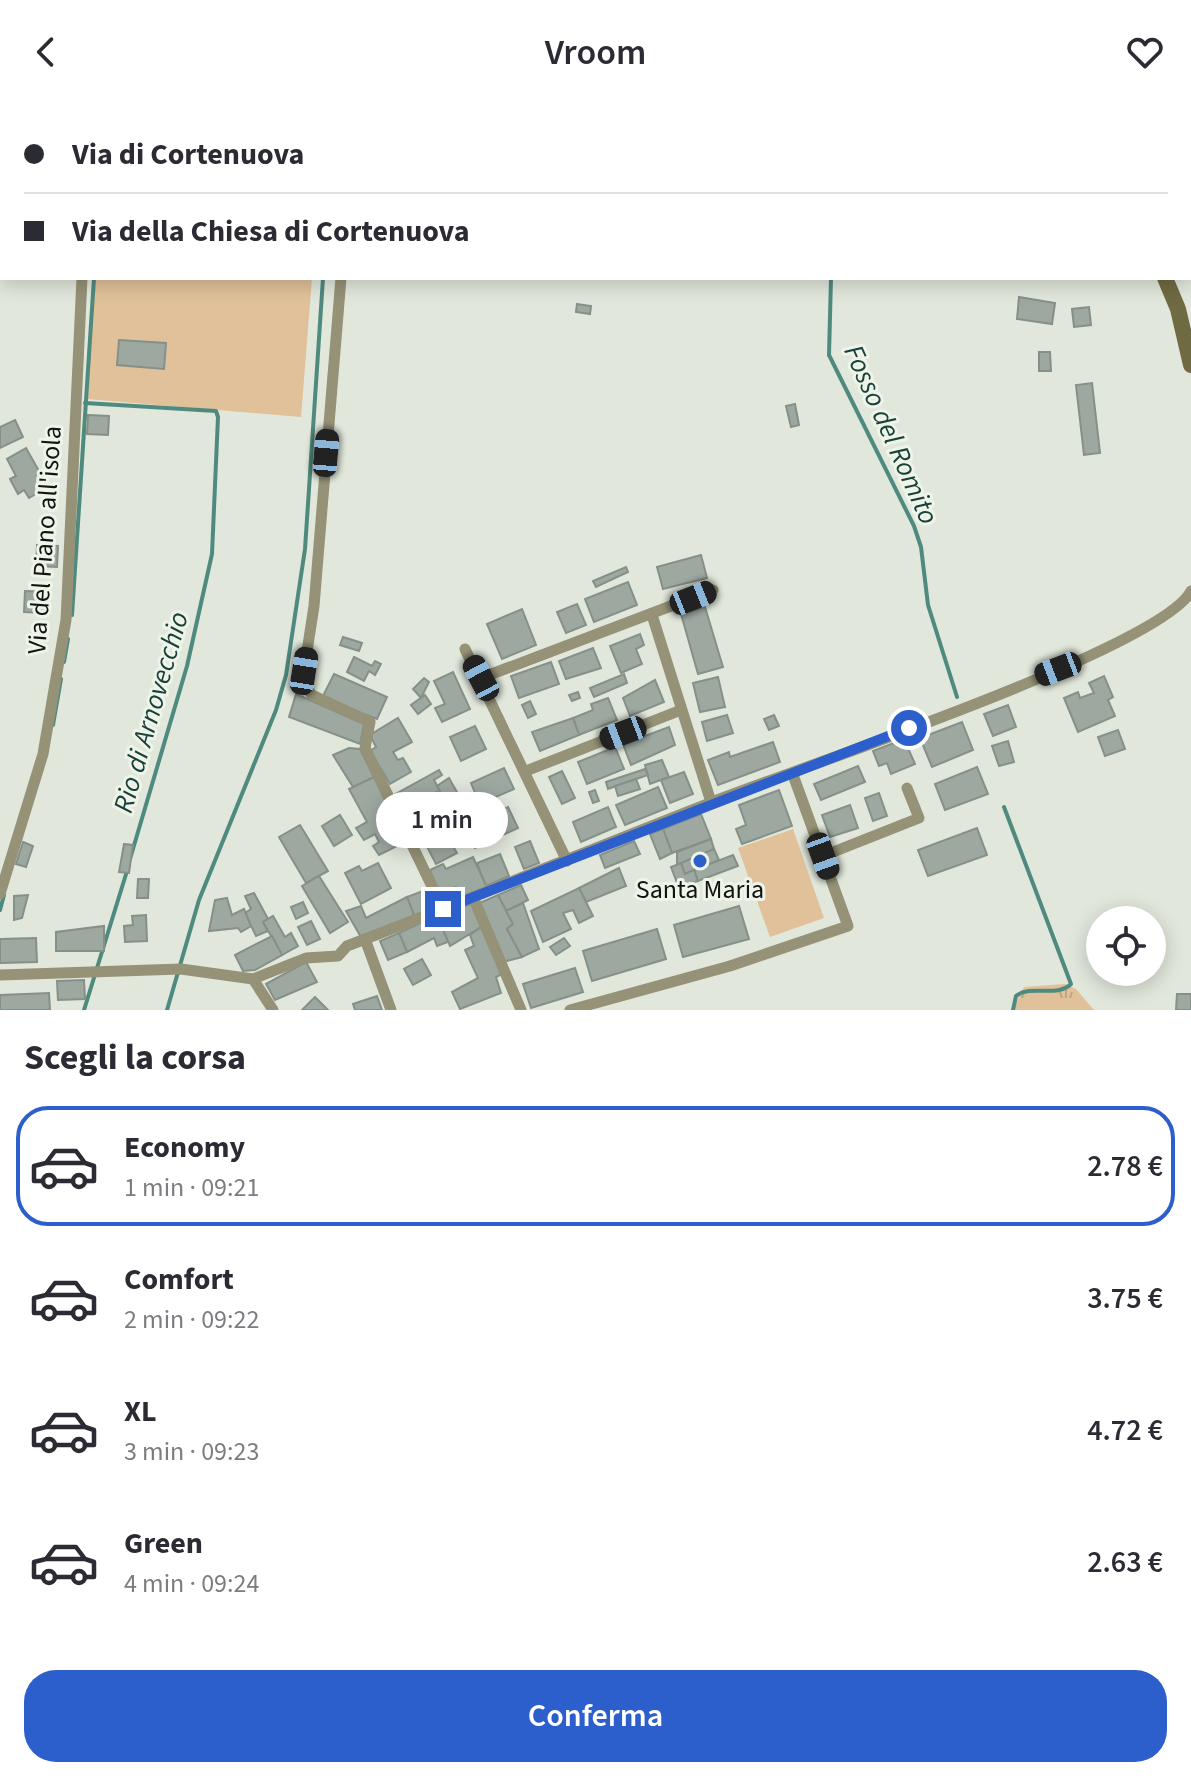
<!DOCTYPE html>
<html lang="it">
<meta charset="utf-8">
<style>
body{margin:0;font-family:"Source Sans 3",sans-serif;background:#f2f2f3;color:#2b2b33;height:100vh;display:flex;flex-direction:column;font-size:30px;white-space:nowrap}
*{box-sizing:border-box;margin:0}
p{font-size:26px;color:#7c7c81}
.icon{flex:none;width:44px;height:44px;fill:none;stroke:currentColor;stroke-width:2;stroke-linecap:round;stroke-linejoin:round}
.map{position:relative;height:906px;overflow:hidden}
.sheet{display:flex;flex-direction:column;background:#fff;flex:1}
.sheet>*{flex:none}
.hud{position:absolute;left:0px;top:0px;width:1192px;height:176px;box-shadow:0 4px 20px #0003;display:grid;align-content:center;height:176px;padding:0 24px;background:#fff}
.tools{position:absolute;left:1086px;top:802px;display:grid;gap:16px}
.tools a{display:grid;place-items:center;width:80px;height:80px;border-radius:50%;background:#fff;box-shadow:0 4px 20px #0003;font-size:40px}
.end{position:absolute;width:36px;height:36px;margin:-18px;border:10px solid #2c5ecc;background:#fff;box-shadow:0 0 0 4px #fff}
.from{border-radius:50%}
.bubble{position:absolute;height:56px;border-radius:28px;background:#fff;box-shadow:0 4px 20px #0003;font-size:26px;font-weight:600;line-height:56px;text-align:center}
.car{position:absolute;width:24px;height:48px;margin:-24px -12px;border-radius:10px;box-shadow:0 0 6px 2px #0007;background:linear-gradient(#222 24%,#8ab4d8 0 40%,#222 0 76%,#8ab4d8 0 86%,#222 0)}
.hud b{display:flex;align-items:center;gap:28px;height:76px;font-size:30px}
.hud b+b{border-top:2px solid #e1e1e2}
.hud i{width:20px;height:20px;background:#2b2b33}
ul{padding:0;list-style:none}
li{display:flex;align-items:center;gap:24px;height:120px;margin:0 16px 12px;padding:0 8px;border:4px solid transparent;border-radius:32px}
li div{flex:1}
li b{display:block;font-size:30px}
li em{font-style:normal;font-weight:600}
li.selected{border-color:#2c5ecc}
li>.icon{width:72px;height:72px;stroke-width:1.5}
h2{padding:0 24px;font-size:36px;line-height:96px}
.button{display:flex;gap:16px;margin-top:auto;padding:16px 24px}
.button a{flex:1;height:92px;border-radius:32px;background:#2c5ecc;color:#fff;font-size:32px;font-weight:600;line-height:92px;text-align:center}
header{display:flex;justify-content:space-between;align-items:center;height:104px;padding:0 24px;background:#fff;font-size:36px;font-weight:600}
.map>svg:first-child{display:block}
</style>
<header><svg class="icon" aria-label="back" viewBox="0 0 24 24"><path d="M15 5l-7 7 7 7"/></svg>Vroom<svg class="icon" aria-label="heart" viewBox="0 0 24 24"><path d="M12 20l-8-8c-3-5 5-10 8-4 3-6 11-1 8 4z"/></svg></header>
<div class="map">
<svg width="1191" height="906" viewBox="0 0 1191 906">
<defs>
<pattern id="grass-tufts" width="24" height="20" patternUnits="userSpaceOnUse" patternTransform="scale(2)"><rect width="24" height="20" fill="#e0c199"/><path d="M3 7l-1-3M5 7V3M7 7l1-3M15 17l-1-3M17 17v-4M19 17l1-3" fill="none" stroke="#bfa583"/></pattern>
</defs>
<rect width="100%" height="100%" fill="#e1e7db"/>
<!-- grass -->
<polygon fill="url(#grass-tufts)" points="1065,880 1076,885 1094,906 1013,906 1024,883"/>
<!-- pitch -->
<g fill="#e0c199">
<polygon points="95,174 312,174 301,313 86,295"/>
<polygon points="793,725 824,814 770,833 738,744"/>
</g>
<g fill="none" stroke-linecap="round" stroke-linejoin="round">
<!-- stream -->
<g stroke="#4f8a7f" stroke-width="4">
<polyline points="98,0 98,2"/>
<polyline points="217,0 217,2"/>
<polyline points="336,2 336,0"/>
<polyline points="856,2 856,0"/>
<polyline points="831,174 829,251 914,422 921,443 928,501 957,593"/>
<polyline points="85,299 216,307 218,313 212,450 187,562 130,755"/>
<polyline points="72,511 94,174"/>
<polyline points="64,558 68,535"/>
<polyline points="53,621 61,575"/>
<path d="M1004,703L1071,880C1057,894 1031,880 1016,892L1013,906"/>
<polyline points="0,806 4,791"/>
<polyline points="84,906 127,767"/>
<polyline points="167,906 199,796 276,606 286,571 305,445 323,174"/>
</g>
</g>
<!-- building -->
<g fill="#9da8a0" stroke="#859088" stroke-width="2">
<polygon points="1019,193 1055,199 1052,220 1017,215"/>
<polygon points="577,200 591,202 590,210 576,208"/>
<polygon points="1089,203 1091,221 1074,223 1072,205"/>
<polygon points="119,236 166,239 164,265 117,261"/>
<polygon points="1039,248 1050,248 1051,267 1039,267"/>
<polygon points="1092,279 1100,349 1084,351 1076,281"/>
<polygon points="795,300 799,321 791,323 786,302"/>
<polygon points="88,311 109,312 108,331 87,330"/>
<polygon points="15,316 23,333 0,344 0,323"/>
<polygon points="26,344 48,383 29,394 24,386 18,390 10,375 16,372 7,355"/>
<polygon points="37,441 58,442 57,463 36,462"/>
<polygon points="701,451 707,474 663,485 657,463"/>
<polygon points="626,463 628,468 596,483 593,477"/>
<polygon points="628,478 637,501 594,518 585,495"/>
<polygon points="25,487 47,488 45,509 24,508"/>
<polygon points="577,500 586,521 566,529 557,508"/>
<polygon points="705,503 723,563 698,570 681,510"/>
<polygon points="522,505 536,541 502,555 487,520"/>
<polygon points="640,530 644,541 636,545 642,560 621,569 610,542"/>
<polygon points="343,533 362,539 359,547 340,541"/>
<polygon points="593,544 601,564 566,575 559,557"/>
<polygon points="354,553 372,562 375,557 381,560 375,571 369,567 364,577 347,568"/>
<polygon points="551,558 559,580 519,594 511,572"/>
<polygon points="453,568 470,605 442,618 435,604 445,600 434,577"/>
<polygon points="334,570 387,593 377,615 322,594"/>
<polygon points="624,570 627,579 594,593 590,584"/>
<polygon points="1104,572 1113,593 1108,596 1115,612 1078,628 1064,594 1078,588 1080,594 1094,589 1089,579"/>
<polygon points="718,573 725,603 700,608 693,579"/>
<polygon points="424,574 429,578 421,594 413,585"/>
<polygon points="655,576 664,598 630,612 623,594"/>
<polygon points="578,588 580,594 572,597 569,591"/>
<polygon points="296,590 364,620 360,640 289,613"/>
<polygon points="425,591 431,600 418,610 411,601"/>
<polygon points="608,594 617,616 579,631 573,614 593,606 591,600"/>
<polygon points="530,597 536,610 528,614 522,601"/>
<polygon points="1008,601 1016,623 993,632 984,610"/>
<polygon points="727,611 733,629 707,637 702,618"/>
<polygon points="774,611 779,622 769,626 764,615"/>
<polygon points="398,614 412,638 393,648 398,656 403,654 411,668 390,680 370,647 376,643 370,631"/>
<polygon points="573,614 579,631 540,647 532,628"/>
<polygon points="962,618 973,646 932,663 920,634"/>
<polygon points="475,622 486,645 461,657 450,633"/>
<polygon points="669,623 675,641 631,661 623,640"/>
<polygon points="1118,626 1125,645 1105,652 1098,633"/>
<polygon points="904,635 915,660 891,670 887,659 879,662 873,647"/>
<polygon points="1008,637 1014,658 999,662 992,642"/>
<polygon points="773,638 780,658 718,681 708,656 729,648 730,653"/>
<polygon points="615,643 624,665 587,680 578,658"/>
<polygon points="349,644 360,645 374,673 353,683 333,651"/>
<polygon points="662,656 669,673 650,680 645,661"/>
<polygon points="858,662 865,678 821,696 814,680"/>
<polygon points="977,663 988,690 945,706 935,680"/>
<polygon points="504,664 514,685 489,696 487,692 478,696 471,679"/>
<polygon points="645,665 648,671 608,685 606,678"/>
<polygon points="439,666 442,671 434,676 440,687 424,692 426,695 419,699 426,712 411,721 394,691"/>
<polygon points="562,667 575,694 562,700 549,673"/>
<polygon points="684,668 693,690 670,699 661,676"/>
<polygon points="374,673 405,738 379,751 373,742 379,738 375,730 364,736 356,724 367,718 349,685"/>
<polygon points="449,674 462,697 453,703 461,718 449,725 430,693 440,687 437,682"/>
<polygon points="636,675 640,685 618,692 615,682"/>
<polygon points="658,683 667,704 625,721 616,701"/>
<polygon points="595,686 599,697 593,699 589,688"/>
<polygon points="779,686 792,722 742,740 736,725 746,721 739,701"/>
<polygon points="879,689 887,712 873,717 865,694"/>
<polygon points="850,701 858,724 830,733 822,711"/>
<polygon points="508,703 518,724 475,744 465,723"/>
<polygon points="608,703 616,723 581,738 573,718"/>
<polygon points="701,710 711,735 672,749 663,725"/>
<polygon points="340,711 352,731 334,742 322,722"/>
<polygon points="300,721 328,767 306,779 279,733"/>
<polygon points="443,724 457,749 436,760 423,735"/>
<polygon points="977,724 987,751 928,772 918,746"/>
<polygon points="663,725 672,749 660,755 650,730"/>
<polygon points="711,735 714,745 677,761 677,748"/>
<polygon points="530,737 539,759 524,765 515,743"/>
<polygon points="634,737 640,750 605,764 600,751"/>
<polygon points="23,738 33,742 26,763 16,760"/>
<polygon points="124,740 133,741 129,769 119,768"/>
<polygon points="714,745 719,756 685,770 681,759"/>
<polygon points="500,750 509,772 486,782 477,759"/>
<polygon points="733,751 738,762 698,777 694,766"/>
<polygon points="473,753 488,786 461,796 456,783 439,788 430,766 443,760 446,765"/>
<polygon points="378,759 391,784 361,800 345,769 359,762 362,767"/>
<polygon points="681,759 685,770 694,766 698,777 679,784 671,763"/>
<polygon points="619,764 626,782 586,798 579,784"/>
<polygon points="319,772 348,818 330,829 302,782"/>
<polygon points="138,775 149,775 148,794 137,794"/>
<polygon points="521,781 528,796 506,807 498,791"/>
<polygon points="579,784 593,812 579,819 573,806 563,809 571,825 543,838 531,807"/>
<polygon points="428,785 436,806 415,814 407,793"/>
<polygon points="254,789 268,815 263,818 268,827 256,832 245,809 251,805 245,792"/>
<polygon points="28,791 22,814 14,816 14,792"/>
<polygon points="498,791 513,820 507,825 522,853 503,858 477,800"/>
<polygon points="407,793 415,814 362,835 346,807 361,802 366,814"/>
<polygon points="227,794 232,811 244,805 251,822 241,828 238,824 209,827 215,796"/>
<polygon points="303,798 308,809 296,815 291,803"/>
<polygon points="474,799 481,823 450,842 437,811"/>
<polygon points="523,799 539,845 522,853 507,825 513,820 506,807"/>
<polygon points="739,802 749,835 683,853 674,821"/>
<polygon points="146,811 147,837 125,838 124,822 133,821 132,812"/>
<polygon points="437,811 448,838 437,842 434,834 407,848 399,829"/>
<polygon points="273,812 285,833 291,829 298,842 282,851 263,818"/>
<polygon points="311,817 320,835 307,841 298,823"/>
<polygon points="104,822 104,847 56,847 56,828"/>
<polygon points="481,823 502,870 496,873 501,889 460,905 452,888 478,874 465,846 474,842 470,831"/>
<polygon points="657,825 666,855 592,877 583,847"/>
<polygon points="399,829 407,848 388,856 380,837"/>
<polygon points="272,832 282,851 255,866 243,867 235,851"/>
<polygon points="36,834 37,858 0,859 0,835"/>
<polygon points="564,834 570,842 556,851 550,843"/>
<polygon points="422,855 431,871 413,881 404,865"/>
<polygon points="306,858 317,878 275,896 266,880"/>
<polygon points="575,864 583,888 531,904 523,880"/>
<polygon points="84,876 85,895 58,896 57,877"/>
<polygon points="49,889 50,906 0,906 0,891"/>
<polygon points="1177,890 1191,890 1191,906 1176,906"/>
<polygon points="377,892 382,906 355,906 353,900"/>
<polygon points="315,893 328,906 302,906"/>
</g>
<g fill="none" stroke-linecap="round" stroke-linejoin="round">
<!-- street -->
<g stroke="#959277" stroke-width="11">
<polyline points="88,0 88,2"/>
<polyline points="390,0 391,2"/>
<polyline points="356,2 356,0"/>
<polyline points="1190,169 1191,169"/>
<polyline points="341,174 314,502 304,567 306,583 312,591 370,618 365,644 443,805"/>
<polyline points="652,511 711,698"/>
<polyline points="465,545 567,757"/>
<polyline points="481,574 713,486"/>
<polyline points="526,667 681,606"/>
<polyline points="823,752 919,714 907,684"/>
<polyline points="0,790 43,650 66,516 82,174"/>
<polyline points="473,793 521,906"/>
<polyline points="365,835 391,906"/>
<path d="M0,871L181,865L253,875L306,854L338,852L347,842C468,796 587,747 707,700C786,668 1161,545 1191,487"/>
<polyline points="253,875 273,906"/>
<polyline points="570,906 730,862 848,822 793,671"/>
</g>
<!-- secondary -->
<g stroke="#706a42" stroke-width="16">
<polyline points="1003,0 1006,2"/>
<polyline points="1165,174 1178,205 1191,261"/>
</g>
</g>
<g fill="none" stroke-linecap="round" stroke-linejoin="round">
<!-- route -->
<polyline stroke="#2c5ecc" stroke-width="10" points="443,805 909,624"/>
</g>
<!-- markers -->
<circle fill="#2c5ecc" stroke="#eef4e8" stroke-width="3" cx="700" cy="757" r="8"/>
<g text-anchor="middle" stroke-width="6" stroke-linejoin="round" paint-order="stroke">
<!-- street labels -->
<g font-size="26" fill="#121410" stroke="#eef4e8">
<text transform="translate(44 436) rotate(-86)" y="9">Via del Piano all'isola</text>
</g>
<!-- poi labels -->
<g font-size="26" fill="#121410" stroke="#eef4e8">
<text x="700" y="794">Santa Maria</text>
</g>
<!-- water labels -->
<g font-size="28" font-style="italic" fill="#19403a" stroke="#eef4e8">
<text transform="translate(892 330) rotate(66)" y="10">Fosso del Romito</text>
<text transform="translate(150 608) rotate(-74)" y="10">Rio di Arnovecchio</text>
</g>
</g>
</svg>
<div class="tools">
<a><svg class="icon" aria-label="locate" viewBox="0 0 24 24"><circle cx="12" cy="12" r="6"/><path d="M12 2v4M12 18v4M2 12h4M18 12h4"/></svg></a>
</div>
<i class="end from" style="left:909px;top:624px"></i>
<i class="end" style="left:443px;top:805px"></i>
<div class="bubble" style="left:376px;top:688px;width:132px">1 min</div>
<i class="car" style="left:326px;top:349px;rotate:5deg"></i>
<i class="car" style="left:693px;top:494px;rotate:68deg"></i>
<i class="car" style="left:1058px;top:565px;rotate:249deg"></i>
<i class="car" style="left:304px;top:567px;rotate:9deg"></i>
<i class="car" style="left:481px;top:574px;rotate:332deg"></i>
<i class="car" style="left:623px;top:629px;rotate:249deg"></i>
<i class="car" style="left:823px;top:752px;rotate:160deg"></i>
<div class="hud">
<b><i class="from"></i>Via di Cortenuova</b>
<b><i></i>Via della Chiesa di Cortenuova</b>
</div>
</div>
<section class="sheet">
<h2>Scegli la corsa</h2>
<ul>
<li class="selected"><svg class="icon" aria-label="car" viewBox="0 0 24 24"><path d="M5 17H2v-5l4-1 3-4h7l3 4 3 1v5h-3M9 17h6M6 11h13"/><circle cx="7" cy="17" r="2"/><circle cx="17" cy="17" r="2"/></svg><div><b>Economy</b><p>1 min · 09:21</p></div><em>2.78 €</em></li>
<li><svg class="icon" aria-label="car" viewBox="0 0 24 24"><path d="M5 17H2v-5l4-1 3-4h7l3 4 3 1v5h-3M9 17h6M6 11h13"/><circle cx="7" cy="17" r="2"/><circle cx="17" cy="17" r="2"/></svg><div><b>Comfort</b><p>2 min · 09:22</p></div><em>3.75 €</em></li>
<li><svg class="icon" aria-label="car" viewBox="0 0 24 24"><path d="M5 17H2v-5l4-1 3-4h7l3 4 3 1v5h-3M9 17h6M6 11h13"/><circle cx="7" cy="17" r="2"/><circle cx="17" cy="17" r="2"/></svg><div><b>XL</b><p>3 min · 09:23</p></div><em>4.72 €</em></li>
<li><svg class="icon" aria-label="car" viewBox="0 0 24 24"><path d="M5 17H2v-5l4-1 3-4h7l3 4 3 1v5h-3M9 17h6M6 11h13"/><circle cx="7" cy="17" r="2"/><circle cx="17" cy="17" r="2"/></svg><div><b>Green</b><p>4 min · 09:24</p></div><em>2.63 €</em></li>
</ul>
<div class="button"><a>Conferma</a></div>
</section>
